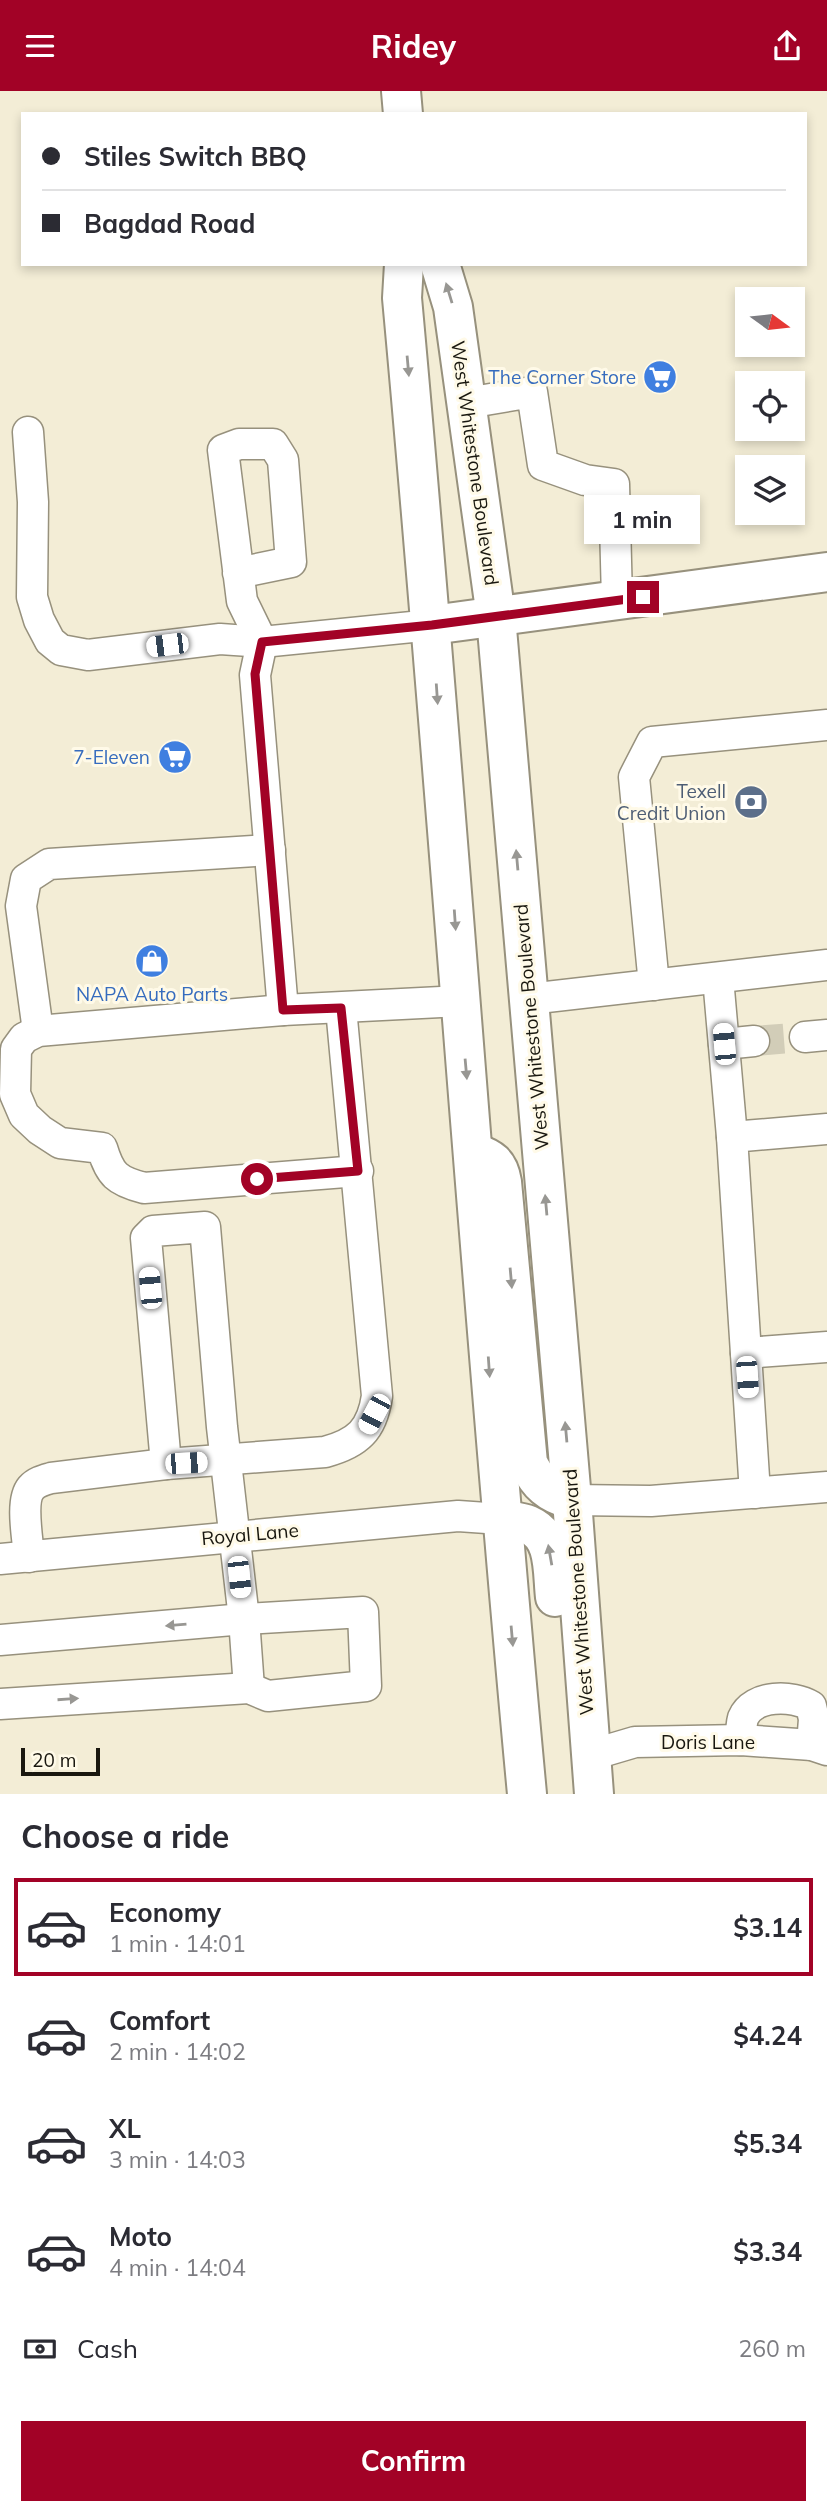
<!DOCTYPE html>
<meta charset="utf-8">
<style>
body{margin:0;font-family:Mulish,sans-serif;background:#f7f7f7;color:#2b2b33;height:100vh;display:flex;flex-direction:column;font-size:26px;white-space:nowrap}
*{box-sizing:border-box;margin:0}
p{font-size:23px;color:#7c7c81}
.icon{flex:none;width:38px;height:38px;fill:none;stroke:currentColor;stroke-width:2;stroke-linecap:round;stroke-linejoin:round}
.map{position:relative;height:1703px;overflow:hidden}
.sheet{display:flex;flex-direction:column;background:#fff;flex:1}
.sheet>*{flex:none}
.guide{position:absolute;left:21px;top:21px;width:786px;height:154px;border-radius:0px;box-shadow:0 4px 10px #0003;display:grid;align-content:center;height:154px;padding:0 21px;background:#fff}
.needle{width:46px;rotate:105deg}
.buttons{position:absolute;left:735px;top:196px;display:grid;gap:14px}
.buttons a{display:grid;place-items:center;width:70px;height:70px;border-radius:0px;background:#fff;box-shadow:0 4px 10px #0003;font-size:35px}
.scale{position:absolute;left:21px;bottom:18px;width:79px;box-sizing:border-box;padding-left:7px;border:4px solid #19170f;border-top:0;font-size:19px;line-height:24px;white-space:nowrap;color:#19170f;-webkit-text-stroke:5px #fffae8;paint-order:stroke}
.end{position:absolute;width:32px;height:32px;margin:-16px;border:9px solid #a20226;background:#fff;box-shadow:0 0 0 4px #fff}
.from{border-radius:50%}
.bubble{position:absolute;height:49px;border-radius:0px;background:#fff;box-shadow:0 4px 10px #0003;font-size:23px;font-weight:700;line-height:49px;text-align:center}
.car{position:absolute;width:21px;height:42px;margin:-21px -10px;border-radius:9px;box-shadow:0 0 5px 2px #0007;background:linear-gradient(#fff 24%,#345 0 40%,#fff 0 76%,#345 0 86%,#fff 0)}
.guide b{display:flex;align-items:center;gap:24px;height:66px;font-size:26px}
.guide b+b{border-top:2px solid #e1e1e2}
.guide i{width:18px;height:18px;background:#2b2b33}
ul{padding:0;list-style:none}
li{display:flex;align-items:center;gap:21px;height:98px;margin:0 14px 10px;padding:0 7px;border:4px solid transparent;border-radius:0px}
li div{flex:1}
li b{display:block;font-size:26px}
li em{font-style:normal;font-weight:700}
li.active{border-color:#a20226}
li>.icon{width:63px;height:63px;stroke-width:1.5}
h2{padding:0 21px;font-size:32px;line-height:84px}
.pay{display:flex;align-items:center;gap:18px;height:77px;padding:0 21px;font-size:26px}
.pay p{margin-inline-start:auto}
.button{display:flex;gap:14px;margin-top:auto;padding:14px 21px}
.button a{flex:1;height:80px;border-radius:0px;background:#a20226;color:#fff;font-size:28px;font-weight:700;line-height:80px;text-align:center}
header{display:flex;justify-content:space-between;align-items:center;height:91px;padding:0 21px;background:#a20226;color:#fff;font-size:32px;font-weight:700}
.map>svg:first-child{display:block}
</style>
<header><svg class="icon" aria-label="menu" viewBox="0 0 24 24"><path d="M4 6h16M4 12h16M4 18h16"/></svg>Ridey<svg class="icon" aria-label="share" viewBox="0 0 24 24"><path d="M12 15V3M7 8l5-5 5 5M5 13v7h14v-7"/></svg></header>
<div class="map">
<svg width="827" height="1703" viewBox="0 0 827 1703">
<rect width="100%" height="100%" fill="#f3edd6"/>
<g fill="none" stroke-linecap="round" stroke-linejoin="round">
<!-- minor-tunnel -->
<polyline stroke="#d2cdb8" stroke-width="30" stroke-dasharray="30 15" stroke-linecap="butt" points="754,950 805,946"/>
<!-- minor casing -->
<g stroke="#97917d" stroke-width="33">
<g id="minor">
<polyline points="467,312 532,301 543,374 585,389 614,393 617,509"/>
<polyline points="28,341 33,411 32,506 39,529 50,550 61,559 88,564 220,548 262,551 432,534"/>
<polyline points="238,482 291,471 283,369 273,353 239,353 223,359 242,510 262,551 255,584 283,919"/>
<polyline points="718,887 732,1046"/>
<polyline points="654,894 634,686 652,651 827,634"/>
<polyline points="529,908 827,874"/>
<polyline points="38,940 21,815 26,788 49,773 270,759"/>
<polyline points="805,946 827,944"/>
<polyline points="724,953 754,950"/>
<path d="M358,1080L144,1097C117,1090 110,1084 102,1057L60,1052L40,1039L24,1024L15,1003L16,958L24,947L38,940L283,919L461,910"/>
<polyline points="746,1262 827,1256"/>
<polyline points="166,1373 146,1147 153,1140 205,1136 222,1336 244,1528 249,1597"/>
<polyline points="755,1402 732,1046 827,1038"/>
<polyline points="572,1409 651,1410 827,1396"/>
<path d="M29,1466C28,1449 20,1410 31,1397C36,1391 44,1389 51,1387L166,1373L325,1361C358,1352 372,1339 377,1305L341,917"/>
<polyline points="0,1468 458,1425 501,1428"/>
<polyline points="0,1549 244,1528 363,1521 366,1595 268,1605 249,1597 0,1613"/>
<path d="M741,1649C741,1643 741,1634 743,1627C753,1603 793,1604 811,1615L814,1628L812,1654"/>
<polyline points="591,1664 635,1651 741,1649 812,1654 827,1659"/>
</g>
</g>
<!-- major casing -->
<g stroke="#97917d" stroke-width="42">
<g id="major">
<polyline points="401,0 403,23"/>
<path d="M404,173L402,207C448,705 480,1205 527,1703"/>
<polyline points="440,173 453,216 496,526 572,1409 594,1703"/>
<polyline points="432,534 827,481"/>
<path d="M473,1061C491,1067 499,1072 502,1091L528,1372C538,1393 549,1403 572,1409"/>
<path d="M501,1428C510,1430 521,1431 529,1434C556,1446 552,1481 555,1506"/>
</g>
</g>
<!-- minor -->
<use href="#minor" stroke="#fff" stroke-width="30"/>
<!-- major -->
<use href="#major" stroke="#fff" stroke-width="38"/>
</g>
<!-- one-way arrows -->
<defs><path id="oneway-solid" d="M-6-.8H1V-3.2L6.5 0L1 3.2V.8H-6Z" transform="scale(1.75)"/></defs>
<g fill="#989793">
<use href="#oneway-solid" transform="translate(449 202) rotate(-107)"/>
<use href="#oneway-solid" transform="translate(408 275) rotate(85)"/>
<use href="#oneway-solid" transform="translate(437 603) rotate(86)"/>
<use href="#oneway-solid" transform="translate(517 769) rotate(-95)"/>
<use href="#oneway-solid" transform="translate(455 829) rotate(86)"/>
<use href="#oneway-solid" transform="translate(466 978) rotate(85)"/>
<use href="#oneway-solid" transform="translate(546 1114) rotate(-95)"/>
<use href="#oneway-solid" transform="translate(511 1187) rotate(85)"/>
<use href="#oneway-solid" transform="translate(489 1276) rotate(86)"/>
<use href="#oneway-solid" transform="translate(566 1341) rotate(-95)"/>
<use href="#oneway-solid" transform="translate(550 1464) rotate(-100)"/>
<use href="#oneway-solid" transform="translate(176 1534) rotate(175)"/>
<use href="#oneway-solid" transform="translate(512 1545) rotate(85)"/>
<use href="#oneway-solid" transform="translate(68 1608) rotate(-4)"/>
</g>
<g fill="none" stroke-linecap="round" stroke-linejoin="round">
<!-- route -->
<polyline stroke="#a20226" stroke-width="9" points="257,1088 358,1080 341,917 283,919 255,583 262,551 432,534 643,506"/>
</g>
<!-- icons -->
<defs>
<g id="supermarket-disc" transform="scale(1.75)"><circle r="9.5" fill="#3f7fe0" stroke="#fffae8"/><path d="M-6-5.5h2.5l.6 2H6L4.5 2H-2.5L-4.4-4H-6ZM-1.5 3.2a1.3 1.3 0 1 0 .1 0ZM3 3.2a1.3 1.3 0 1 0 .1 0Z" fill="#fff"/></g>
<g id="bank-disc" transform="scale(1.75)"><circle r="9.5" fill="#5c6f8a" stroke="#fffae8"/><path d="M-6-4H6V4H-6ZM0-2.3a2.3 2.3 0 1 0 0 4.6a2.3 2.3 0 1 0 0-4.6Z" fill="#fff"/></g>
<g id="shop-disc" transform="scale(1.75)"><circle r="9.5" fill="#3f7fe0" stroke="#fffae8"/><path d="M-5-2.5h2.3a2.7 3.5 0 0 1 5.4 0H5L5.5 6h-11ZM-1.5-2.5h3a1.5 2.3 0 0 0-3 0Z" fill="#fff"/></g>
</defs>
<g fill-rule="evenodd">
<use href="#supermarket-disc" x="660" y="286"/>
<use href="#supermarket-disc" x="175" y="666"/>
<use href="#bank-disc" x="751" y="711"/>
<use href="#shop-disc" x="152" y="870"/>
</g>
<g text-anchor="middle" stroke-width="6" stroke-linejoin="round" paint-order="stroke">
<!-- shop labels -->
<g font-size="19" fill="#366cbe" stroke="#fffae8" text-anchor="end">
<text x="636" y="293">The Corner Store</text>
<text x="150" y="673">7-Eleven</text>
<text x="152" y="910" text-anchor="middle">NAPA Auto Parts</text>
</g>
<!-- street labels -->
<g font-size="19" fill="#19170f" stroke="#fffae8">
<text transform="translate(475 372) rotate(82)" y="7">West Whitestone Boulevard</text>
<text transform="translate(531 936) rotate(-95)" y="7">West Whitestone Boulevard</text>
<text transform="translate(250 1443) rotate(-5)" y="7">Royal Lane</text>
<text transform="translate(578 1501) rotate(-94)" y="7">West Whitestone Boulevard</text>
<text x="708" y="1658">Doris Lane</text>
</g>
<!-- service labels -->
<g font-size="19" fill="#4e5e75" stroke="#fffae8" text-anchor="end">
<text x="726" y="707">Texell<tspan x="726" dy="22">Credit Union</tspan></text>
</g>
</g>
</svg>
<div class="buttons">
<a><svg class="needle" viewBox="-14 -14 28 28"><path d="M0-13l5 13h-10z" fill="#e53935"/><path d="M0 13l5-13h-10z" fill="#7c7c81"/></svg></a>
<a><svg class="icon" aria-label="locate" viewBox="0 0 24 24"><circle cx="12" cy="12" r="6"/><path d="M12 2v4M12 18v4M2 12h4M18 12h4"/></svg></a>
<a><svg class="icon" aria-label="layers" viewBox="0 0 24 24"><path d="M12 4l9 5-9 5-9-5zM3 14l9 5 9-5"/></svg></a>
</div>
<div class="scale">20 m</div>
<i class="end from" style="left:257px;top:1088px"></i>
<i class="end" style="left:643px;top:506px"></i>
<div class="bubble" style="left:584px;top:404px;width:116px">1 min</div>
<i class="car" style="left:167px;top:554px;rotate:263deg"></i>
<i class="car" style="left:724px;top:953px;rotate:355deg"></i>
<i class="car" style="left:150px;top:1197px;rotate:355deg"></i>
<i class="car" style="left:747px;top:1286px;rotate:176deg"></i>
<i class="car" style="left:374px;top:1323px;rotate:208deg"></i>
<i class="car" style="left:186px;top:1372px;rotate:87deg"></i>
<i class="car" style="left:239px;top:1486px;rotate:174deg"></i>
<div class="guide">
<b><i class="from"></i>Stiles Switch BBQ</b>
<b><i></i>Bagdad Road</b>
</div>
</div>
<section class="sheet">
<h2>Choose a ride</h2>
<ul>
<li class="active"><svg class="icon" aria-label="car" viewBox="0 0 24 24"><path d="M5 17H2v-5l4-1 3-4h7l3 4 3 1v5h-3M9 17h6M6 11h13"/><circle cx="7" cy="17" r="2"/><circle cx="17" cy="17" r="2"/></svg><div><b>Economy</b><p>1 min · 14:01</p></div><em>$3.14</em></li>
<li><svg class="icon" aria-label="car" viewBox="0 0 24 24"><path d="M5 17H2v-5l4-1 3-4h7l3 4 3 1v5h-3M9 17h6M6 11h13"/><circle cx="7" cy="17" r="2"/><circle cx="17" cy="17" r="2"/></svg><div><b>Comfort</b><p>2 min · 14:02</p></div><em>$4.24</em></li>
<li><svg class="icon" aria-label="car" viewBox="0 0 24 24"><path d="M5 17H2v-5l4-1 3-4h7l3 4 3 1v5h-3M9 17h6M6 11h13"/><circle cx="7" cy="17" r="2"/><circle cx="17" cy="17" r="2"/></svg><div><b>XL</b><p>3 min · 14:03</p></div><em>$5.34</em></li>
<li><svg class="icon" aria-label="car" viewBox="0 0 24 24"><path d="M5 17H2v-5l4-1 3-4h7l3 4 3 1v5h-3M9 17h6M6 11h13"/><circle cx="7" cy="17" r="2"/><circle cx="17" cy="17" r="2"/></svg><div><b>Moto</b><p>4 min · 14:04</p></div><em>$3.34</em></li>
</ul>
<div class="pay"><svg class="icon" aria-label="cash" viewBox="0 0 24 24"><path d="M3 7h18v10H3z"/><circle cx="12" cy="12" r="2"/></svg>Cash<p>260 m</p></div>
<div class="button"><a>Confirm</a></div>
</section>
